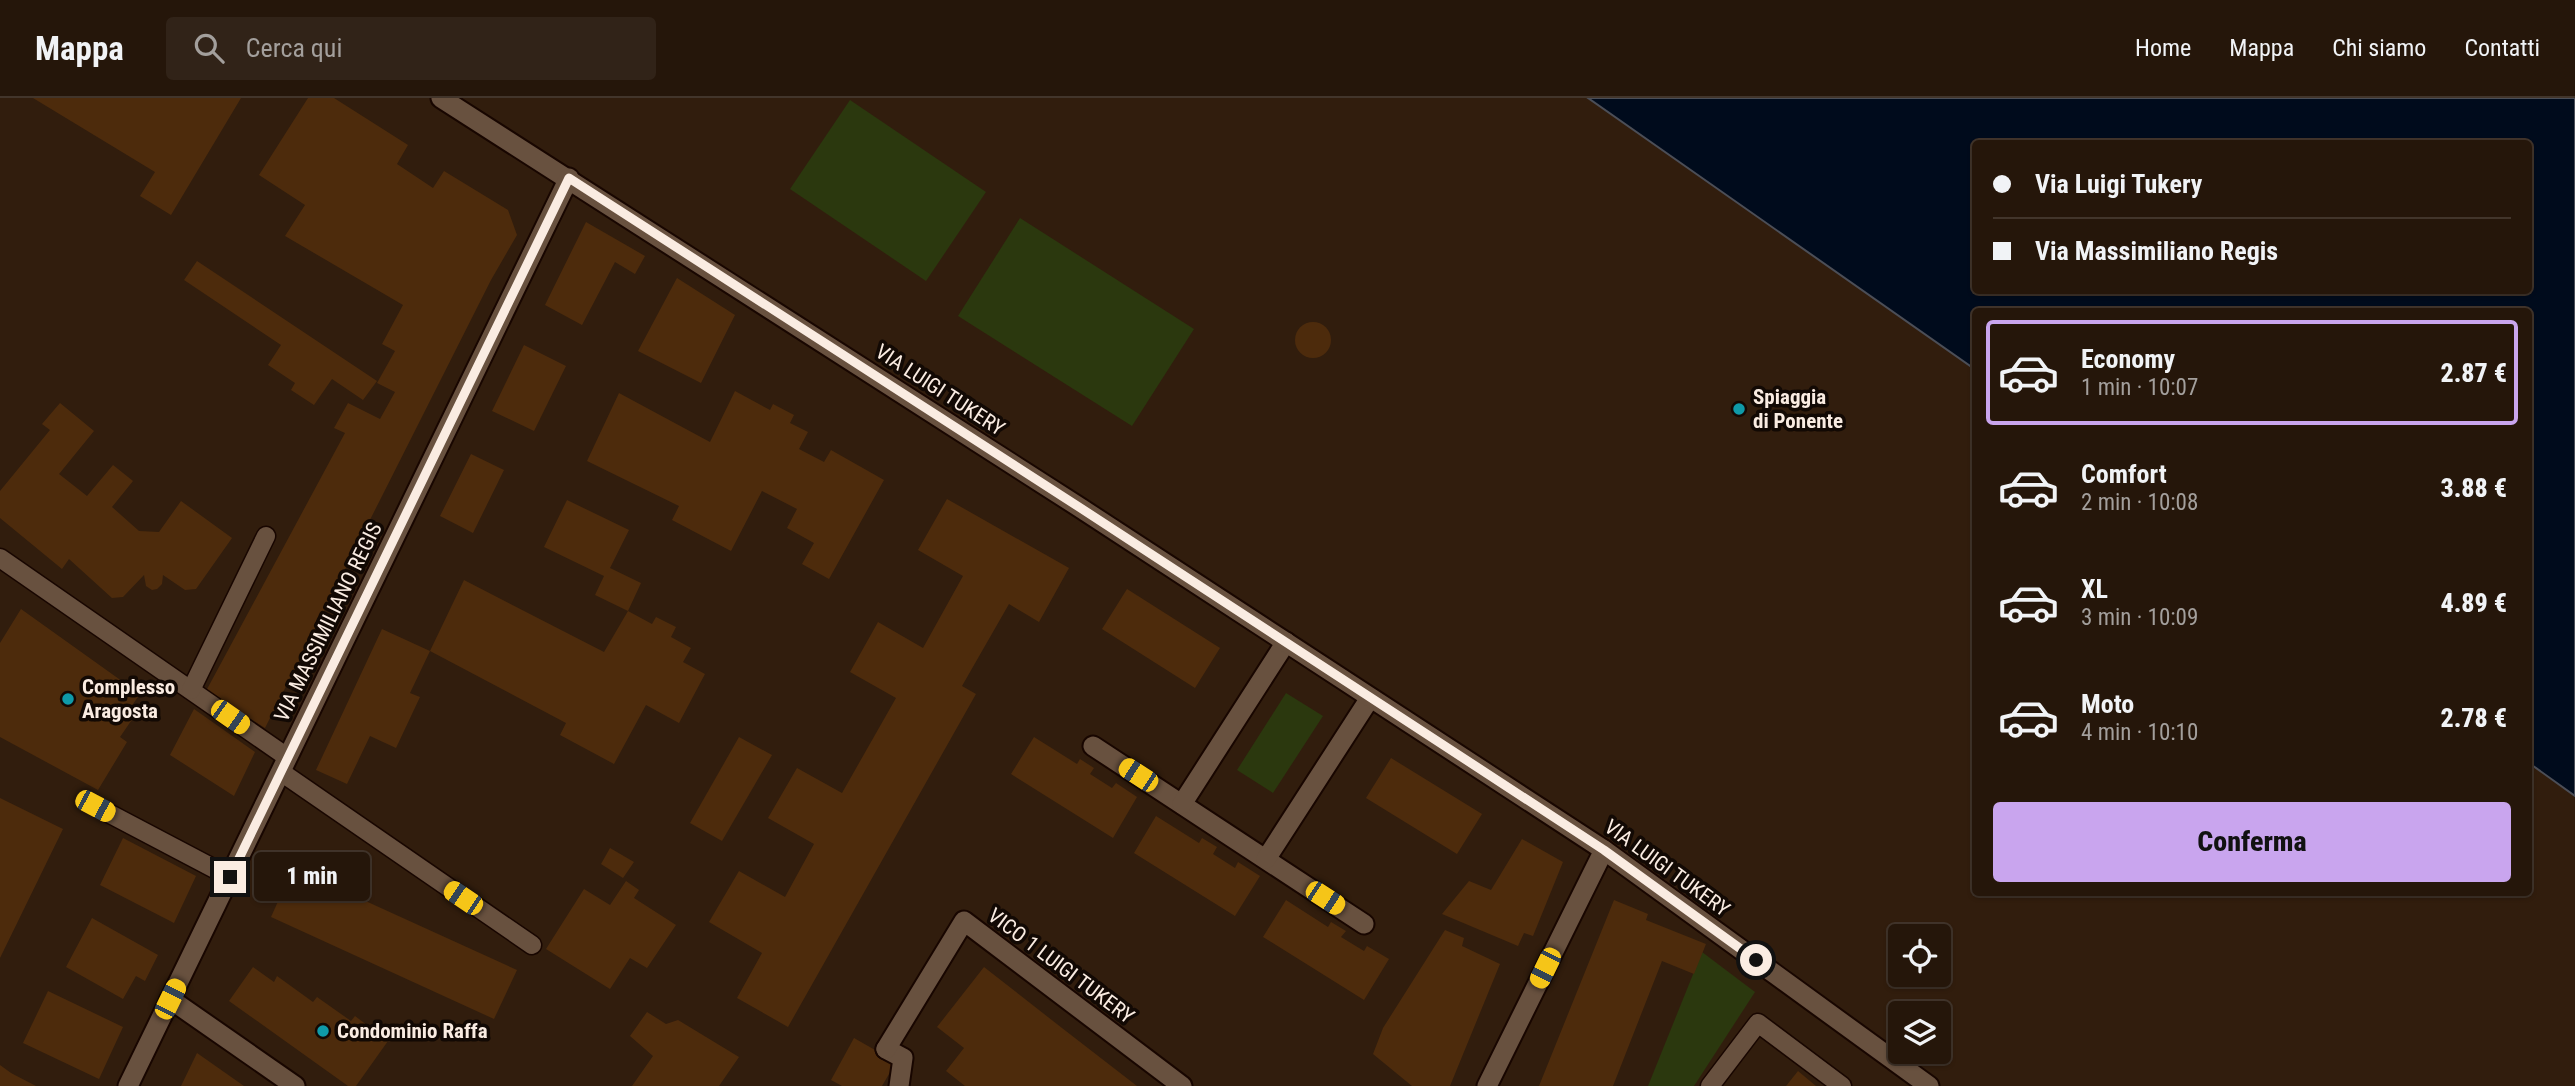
<!DOCTYPE html>
<html lang="it">
<meta charset="utf-8">
<style>
body{margin:0;font-family:"Roboto Condensed",sans-serif;background:#312318;color:#f1f3f6;height:100vh;display:flex;flex-direction:column;font-size:26px;white-space:nowrap}
*{box-sizing:border-box;margin:0}
p{font-size:23px;color:#a39f9c}
.icon{flex:none;width:38px;height:38px;fill:none;stroke:currentColor;stroke-width:2;stroke-linecap:round;stroke-linejoin:round}
.map{position:relative;flex:1;overflow:hidden}
.details{position:absolute;left:1972px;top:210px;width:560px;height:588px;display:flex;flex-direction:column;background:#25160a;border-radius:7px;box-shadow:0 2px 5px #0004,0 0 0 2px #42352b}
.details>*{flex:none}
.hud{position:absolute;left:1972px;top:42px;width:560px;height:154px;border-radius:7px;box-shadow:0 2px 5px #0004,0 0 0 2px #42352b;display:grid;align-content:center;height:154px;padding:0 21px;background:#25160a}
.controls{position:absolute;left:1888px;top:826px;display:grid;gap:14px}
.controls a{display:grid;place-items:center;width:63px;height:63px;border-radius:7px;background:#25160a;box-shadow:0 2px 5px #0004,0 0 0 2px #42352b;font-size:35px}
.end{position:absolute;width:32px;height:32px;margin:-16px;border:9px solid #faece2;background:#111;box-shadow:0 0 0 4px #111}
.from{border-radius:50%}
.bubble{position:absolute;height:49px;border-radius:7px;background:#25160a;box-shadow:0 2px 5px #0004,0 0 0 2px #42352b;font-size:23px;font-weight:800;line-height:49px;text-align:center}
.car{position:absolute;width:21px;height:42px;margin:-21px -10px;border-radius:9px;box-shadow:0 0 5px 2px #0007;background:linear-gradient(#f5c518 24%,#345 0 40%,#f5c518 0 76%,#345 0 86%,#f5c518 0)}
.hud b{display:flex;align-items:center;gap:24px;height:66px;font-size:26px}
.hud b+b{border-top:2px solid #42352b}
.hud i{width:18px;height:18px;background:#f1f3f6}
ul{padding:12px 0 0;list-style:none}
li{display:flex;align-items:center;gap:21px;height:105px;margin:0 14px 10px;padding:0 7px;border:4px solid transparent;border-radius:7px}
li div{flex:1}
li b{display:block;font-size:26px}
li em{font-style:normal;font-weight:800}
li.on{border-color:#c9a5ee}
li>.icon{width:63px;height:63px;stroke-width:1.5}
.action{display:flex;gap:14px;margin-top:auto;padding:14px 21px}
.action a{flex:1;height:80px;border-radius:7px;background:#c9a5ee;color:#111;font-size:28px;font-weight:800;line-height:80px;text-align:center}
header{display:flex;align-items:center;gap:42px;box-sizing:border-box;height:98px;padding:0 35px;background:#25160a;border-bottom:2px solid #42352b}
header strong{font-size:33px}
nav{display:flex;gap:38px;margin-inline-start:auto;font-size:24px}
.search{width:490px;height:63px;background:#312318;display:flex;align-items:center;gap:18px;box-sizing:border-box;padding:0 24px;border-radius:7px;color:#a39f9c;font-size:26px}
.map>svg:first-child{display:block}
</style>
<header>
<strong>Mappa</strong>
<div class="search"><svg class="icon" aria-label="search" viewBox="0 0 24 24"><circle cx="10" cy="10" r="6"/><path d="M15 15l6 6"/></svg>Cerca qui</div>
<nav><a>Home</a><a>Mappa</a><a>Chi siamo</a><a>Contatti</a></nav>
</header>
<div class="map">
<svg width="2575" height="988" viewBox="0 0 2575 988">
<rect width="100%" height="100%" fill="#311d0d"/>
<!-- green -->
<g fill="#2b380e">
<polygon points="850,2 986,94 926,183 790,91"/>
<polygon points="1020,120 1194,231 1132,328 958,218"/>
<polygon points="1286,595 1323,618 1273,695 1237,672"/>
<polygon points="1702,854 1755,894 1694,988 1648,988"/>
</g>
<!-- water -->
<path fill="#000b1c" stroke="#4b4e57" stroke-width="2" fill-rule="evenodd" d="M1588,0H2575V698L2529,665V214H1976V272ZM1976,46H2529V192H1976Z"/>
<!-- building -->
<g fill="#4d2b0c">
<polygon points="33,0 241,0 171,117 140,98 155,74"/>
<polygon points="308,0 334,0 408,47 397,66 433,90 444,73 508,112 517,137 491,182 265,630 206,593 345,335 334,330 348,305 380,321 395,294 377,285 395,253 382,246 403,207 285,138 305,107 259,77"/>
<polygon points="586,124 645,158 635,176 615,164 582,227 545,207"/>
<polygon points="197,163 377,283 363,302 332,281 314,307 291,292 295,285 268,267 281,247 184,182"/>
<polygon points="677,180 735,217 701,285 638,253"/>
<circle cx="1313" cy="242" r="18"/>
<polygon points="524,247 566,268 534,333 492,313"/>
<polygon points="735,293 770,312 773,306 794,317 790,325 808,334 799,351 824,364 831,352 884,382 829,481 802,466 814,445 787,430 797,411 762,393 731,453 672,422 679,408 587,363 619,295 710,344"/>
<polygon points="60,305 94,333 59,376 87,398 113,367 133,383 112,409 139,433 159,434 181,403 232,440 196,491 185,492 163,477 162,486 157,491 152,492 146,488 144,477 123,499 112,500 69,461 62,471 0,420 0,393 50,332 42,326"/>
<polygon points="471,356 504,372 473,435 440,418"/>
<polygon points="947,401 1069,470 1039,524 1009,506 962,588 976,596 788,929 737,900 762,855 709,824 739,773 785,799 814,746 768,720 797,670 842,695 896,600 850,574 878,524 923,550 963,478 918,452"/>
<polygon points="567,402 629,432 610,470 641,485 628,513 595,497 604,478 544,449"/>
<polygon points="464,482 604,554 628,513 652,526 656,519 676,529 671,539 691,550 683,564 705,576 679,625 646,607 614,666 560,637 566,625 430,553"/>
<polygon points="1127,491 1220,550 1195,590 1102,531"/>
<polygon points="21,511 140,596 133,606 140,610 120,639 127,644 98,692 0,639 0,545"/>
<polygon points="382,531 430,553 410,595 420,599 396,650 370,638 347,686 316,672"/>
<polygon points="194,611 255,654 234,698 170,657"/>
<polygon points="739,639 772,657 722,743 690,725"/>
<polygon points="1034,639 1077,666 1080,661 1094,670 1090,676 1112,690 1116,685 1137,699 1113,740 1011,676"/>
<polygon points="1391,660 1482,716 1457,756 1366,700"/>
<polygon points="0,700 63,731 0,860"/>
<polygon points="1156,718 1199,745 1202,740 1217,749 1213,756 1235,770 1238,764 1260,778 1235,818 1134,755"/>
<polygon points="123,740 196,778 174,825 100,787"/>
<polygon points="1522,741 1563,764 1533,838 1524,835 1518,848 1442,816 1469,783 1491,792"/>
<polygon points="610,750 634,764 623,780 601,766"/>
<polygon points="293,770 517,872 494,921 271,819"/>
<polygon points="626,783 639,792 634,800 676,827 647,870 630,860 610,891 546,851 584,791 610,807"/>
<polygon points="1286,802 1328,829 1331,824 1346,833 1341,839 1364,853 1367,848 1389,861 1364,902 1263,839"/>
<polygon points="1614,802 1648,816 1646,822 1706,846 1694,876 1662,863 1613,988 1539,988"/>
<polygon points="92,820 158,857 145,883 136,878 123,901 66,869"/>
<polygon points="1445,832 1464,840 1462,848 1500,866 1450,988 1412,988 1373,956 1383,930"/>
<polygon points="253,869 274,884 277,878 313,904 317,899 351,923 355,918 388,943 356,988 348,988 229,903"/>
<polygon points="984,869 1062,930 1137,988 965,988 946,973 964,950 937,929"/>
<polygon points="48,893 123,929 99,981 23,945"/>
<polygon points="647,914 666,926 678,922 739,959 719,988 632,988 653,958 630,938"/>
<polygon points="854,940 896,964 882,988 842,988 831,982"/>
<polygon points="197,955 244,988 181,988"/>
<polygon points="0,967 11,975 36,988 0,988"/>
<polygon points="1798,973 1816,988 1786,988"/>
</g>
<g fill="none" stroke-linecap="round" stroke-linejoin="round">
<!-- service casing -->
<g stroke="#180600" stroke-width="21">
<g id="service">
<polyline points="0,460 287,659"/>
<polyline points="191,592 266,438"/>
<polyline points="281,674 532,847"/>
<polyline points="95,708 230,779"/>
<polyline points="1710,988 1758,925 1842,988"/>
</g>
</g>
<!-- pedestrian casing -->
<g stroke="#180600" stroke-width="23">
<polyline id="pedestrian" points="886,951 903,960 899,988"/>
</g>
<!-- minor casing -->
<g stroke="#180600" stroke-width="23">
<g id="minor">
<polyline points="1093,648 1364,826"/>
<polyline points="1182,706 1286,544"/>
<polyline points="1266,761 1370,600"/>
<polyline points="170,901 295,988"/>
<polyline points="886,951 964,823 1182,988"/>
<polyline points="1487,988 1604,752"/>
</g>
</g>
<!-- tertiary casing -->
<g stroke="#180600" stroke-width="23">
<g id="tertiary">
<polyline points="441,0 1079,409 1604,752 1929,988"/>
<polyline points="128,988 569,80"/>
</g>
</g>
<!-- service -->
<use href="#service" stroke="#68513f" stroke-width="18"/>
<!-- pedestrian -->
<use href="#pedestrian" stroke="#68513f" stroke-width="19"/>
<!-- minor -->
<use href="#minor" stroke="#68513f" stroke-width="19"/>
<!-- tertiary -->
<use href="#tertiary" stroke="#68513f" stroke-width="19"/>
</g>
<g fill="none" stroke-linecap="round" stroke-linejoin="round">
<!-- route -->
<polyline stroke="#faece2" stroke-width="9" points="230,779 569,80 1079,409 1604,752 1756,862"/>
</g>
<!-- markers -->
<g fill="#0f9aa8" stroke="#120904" stroke-width="2.5">
<circle cx="1739" cy="311" r="7"/>
<circle cx="68" cy="601" r="7"/>
<circle cx="323" cy="933" r="7"/>
</g>
<g text-anchor="middle" stroke-width="7" stroke-linejoin="round" paint-order="stroke">
<!-- street labels -->
<g font-size="21" fill="#faece2" stroke="#120904">
<text transform="translate(940 292) rotate(33)" y="7">VIA LUIGI TUKERY</text>
<text transform="translate(328 524) rotate(-64)" y="7">VIA MASSIMILIANO REGIS</text>
<text transform="translate(1667 770) rotate(36)" y="7">VIA LUIGI TUKERY</text>
<text transform="translate(1061 868) rotate(37)" y="7">VICO 1 LUIGI TUKERY</text>
</g>
<!-- poi labels -->
<g font-size="21" font-weight="bold" fill="#faece2" stroke="#120904" text-anchor="start">
<text x="1753" y="306">Spiaggia<tspan x="1753" dy="24">di Ponente</tspan></text>
<text x="82" y="596">Complesso<tspan x="82" dy="24">Aragosta</tspan></text>
<text x="337" y="940">Condominio Raffa</text>
</g>
</g>
</svg>
<div class="controls">
<a><svg class="icon" aria-label="locate" viewBox="0 0 24 24"><circle cx="12" cy="12" r="6"/><path d="M12 2v4M12 18v4M2 12h4M18 12h4"/></svg></a>
<a><svg class="icon" aria-label="layers" viewBox="0 0 24 24"><path d="M12 4l9 5-9 5-9-5zM3 14l9 5 9-5"/></svg></a>
</div>
<i class="end from" style="left:1756px;top:862px"></i>
<i class="end" style="left:230px;top:779px"></i>
<div class="bubble" style="left:254px;top:754px;width:116px">1 min</div>
<i class="car" style="left:230px;top:619px;rotate:125deg"></i>
<i class="car" style="left:1138px;top:677px;rotate:303deg"></i>
<i class="car" style="left:95px;top:708px;rotate:118deg"></i>
<i class="car" style="left:463px;top:800px;rotate:304deg"></i>
<i class="car" style="left:1325px;top:800px;rotate:123deg"></i>
<i class="car" style="left:1545px;top:870px;rotate:206deg"></i>
<i class="car" style="left:170px;top:901px;rotate:26deg"></i>
<div class="hud">
<b><i class="from"></i>Via Luigi Tukery</b>
<b><i></i>Via Massimiliano Regis</b>
</div>
<section class="details">
<ul>
<li class="on"><svg class="icon" aria-label="car" viewBox="0 0 24 24"><path d="M5 17H2v-5l4-1 3-4h7l3 4 3 1v5h-3M9 17h6M6 11h13"/><circle cx="7" cy="17" r="2"/><circle cx="17" cy="17" r="2"/></svg><div><b>Economy</b><p>1 min · 10:07</p></div><em>2.87 €</em></li>
<li><svg class="icon" aria-label="car" viewBox="0 0 24 24"><path d="M5 17H2v-5l4-1 3-4h7l3 4 3 1v5h-3M9 17h6M6 11h13"/><circle cx="7" cy="17" r="2"/><circle cx="17" cy="17" r="2"/></svg><div><b>Comfort</b><p>2 min · 10:08</p></div><em>3.88 €</em></li>
<li><svg class="icon" aria-label="car" viewBox="0 0 24 24"><path d="M5 17H2v-5l4-1 3-4h7l3 4 3 1v5h-3M9 17h6M6 11h13"/><circle cx="7" cy="17" r="2"/><circle cx="17" cy="17" r="2"/></svg><div><b>XL</b><p>3 min · 10:09</p></div><em>4.89 €</em></li>
<li><svg class="icon" aria-label="car" viewBox="0 0 24 24"><path d="M5 17H2v-5l4-1 3-4h7l3 4 3 1v5h-3M9 17h6M6 11h13"/><circle cx="7" cy="17" r="2"/><circle cx="17" cy="17" r="2"/></svg><div><b>Moto</b><p>4 min · 10:10</p></div><em>2.78 €</em></li>
</ul>
<div class="action"><a>Conferma</a></div>
</section>
</div>
